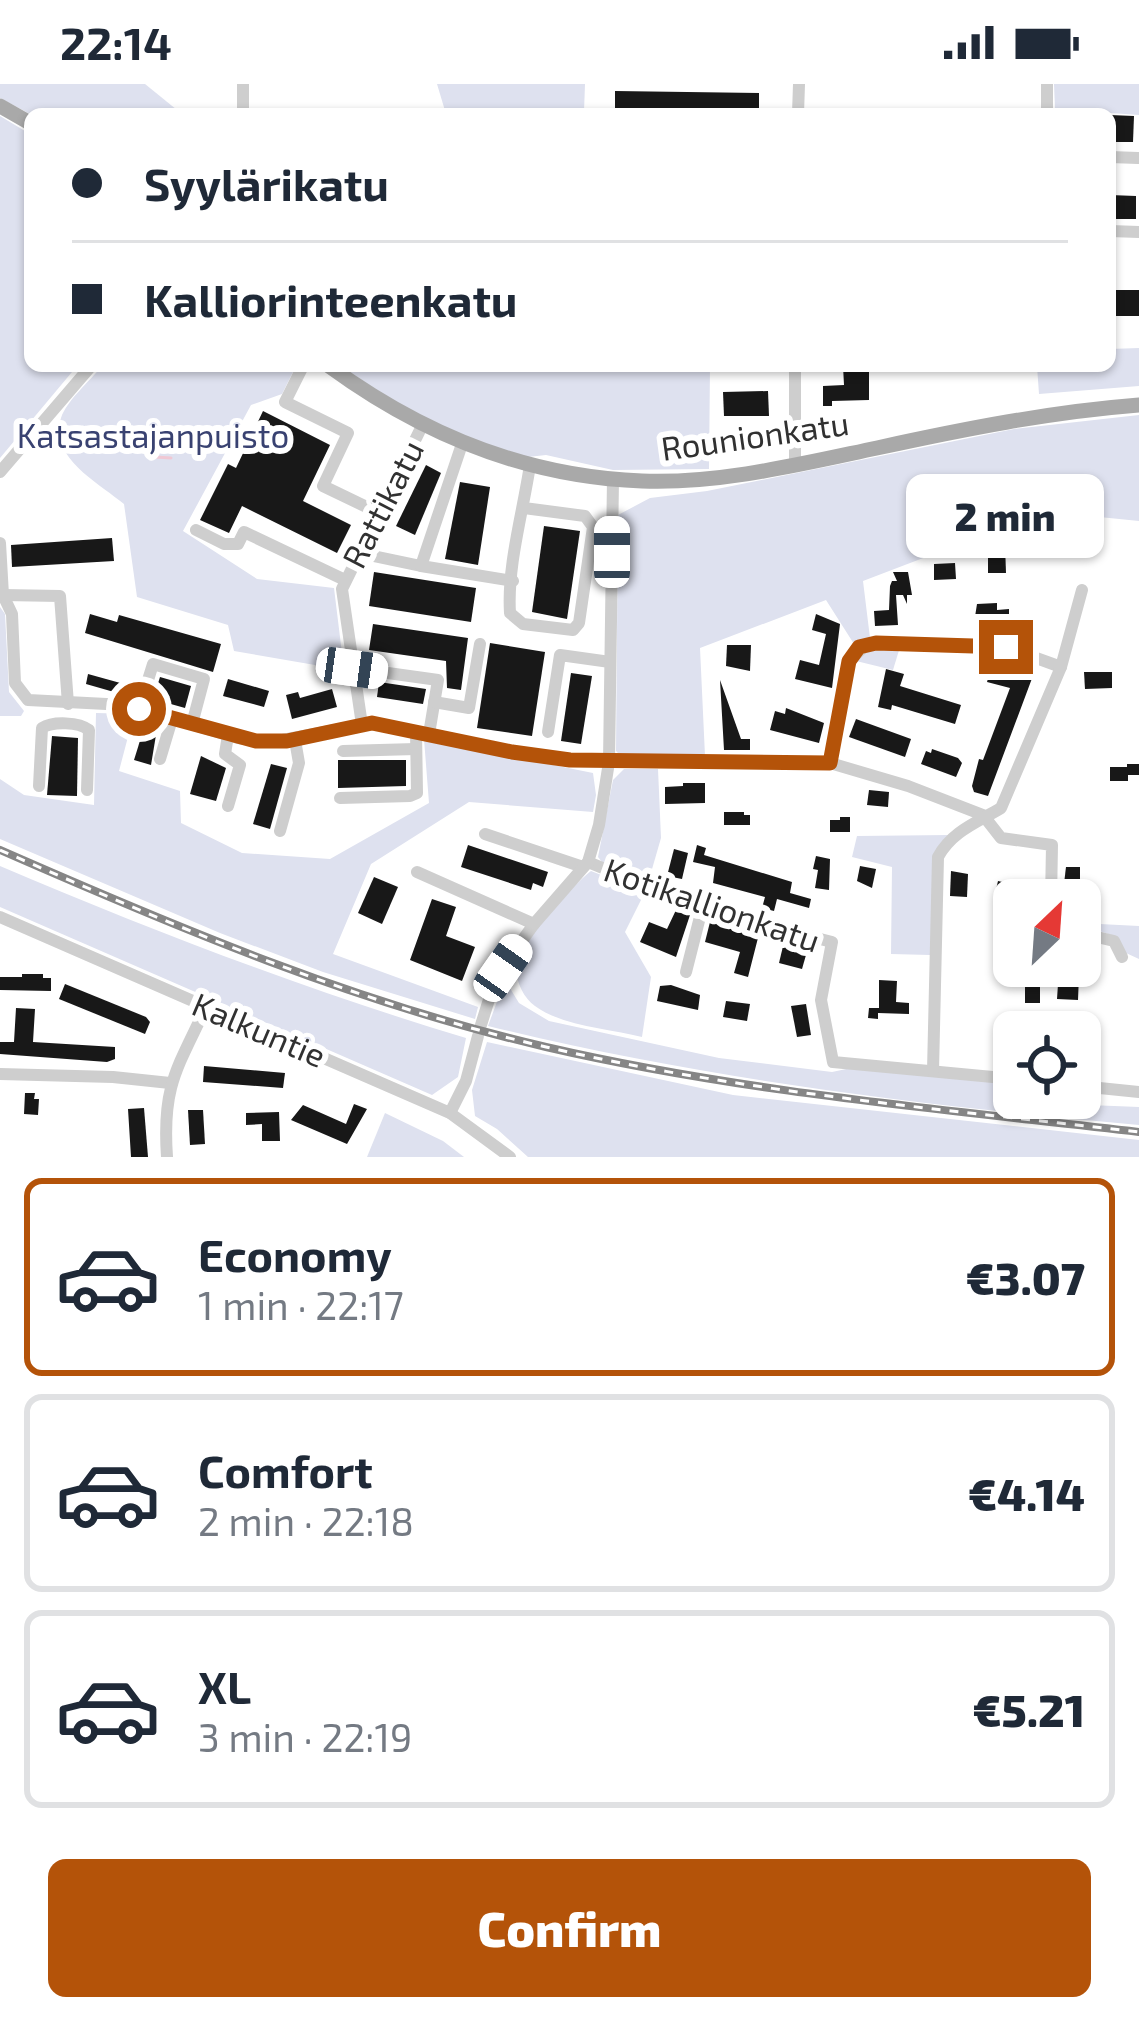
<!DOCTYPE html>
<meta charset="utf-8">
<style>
body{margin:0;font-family:"Exo 2",sans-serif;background:#f2f2f3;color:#1f2937;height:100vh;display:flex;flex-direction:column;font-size:45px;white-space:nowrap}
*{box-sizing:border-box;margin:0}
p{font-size:39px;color:#747a83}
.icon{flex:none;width:66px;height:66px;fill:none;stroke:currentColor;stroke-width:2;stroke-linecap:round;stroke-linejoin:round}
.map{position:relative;height:1073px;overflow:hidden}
.sheet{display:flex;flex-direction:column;background:#fff;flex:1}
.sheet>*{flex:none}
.top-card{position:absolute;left:24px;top:24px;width:1092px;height:264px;border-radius:18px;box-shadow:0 3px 9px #0004;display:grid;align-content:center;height:264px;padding:0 48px;background:#fff}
.needle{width:78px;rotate:25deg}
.controls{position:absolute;left:993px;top:795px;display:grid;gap:24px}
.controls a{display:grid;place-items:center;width:108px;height:108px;border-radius:18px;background:#fff;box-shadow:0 3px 9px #0004;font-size:60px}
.end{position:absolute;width:54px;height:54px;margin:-27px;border:15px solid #b45309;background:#fff;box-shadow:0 0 0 6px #fff}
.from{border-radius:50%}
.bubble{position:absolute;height:84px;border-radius:18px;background:#fff;box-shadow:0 3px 9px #0004;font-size:39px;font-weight:800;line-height:84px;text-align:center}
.car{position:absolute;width:36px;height:72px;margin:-36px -18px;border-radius:15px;box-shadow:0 0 9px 3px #0007;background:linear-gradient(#fff 24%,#345 0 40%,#fff 0 76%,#345 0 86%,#fff 0)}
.top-card b{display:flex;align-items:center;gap:42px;height:114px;font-size:45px}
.top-card b+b{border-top:3px solid #e0e1e3}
.top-card i{width:30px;height:30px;background:#1f2937}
ul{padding:21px 0 0;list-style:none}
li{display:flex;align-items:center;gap:36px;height:198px;margin:0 24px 18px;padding:0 24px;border:6px solid #e0e1e3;border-radius:18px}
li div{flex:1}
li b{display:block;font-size:45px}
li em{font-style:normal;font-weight:800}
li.on{border-color:#b45309}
li>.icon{width:108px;height:108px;stroke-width:1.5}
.cta{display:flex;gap:24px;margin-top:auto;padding:24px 48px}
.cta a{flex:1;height:138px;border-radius:18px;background:#b45309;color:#fff;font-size:48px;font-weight:800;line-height:138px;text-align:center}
.status{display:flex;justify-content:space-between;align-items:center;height:84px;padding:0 60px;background:#fff;direction:ltr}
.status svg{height:33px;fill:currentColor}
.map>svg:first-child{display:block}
</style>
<div class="status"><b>22:14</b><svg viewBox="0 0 49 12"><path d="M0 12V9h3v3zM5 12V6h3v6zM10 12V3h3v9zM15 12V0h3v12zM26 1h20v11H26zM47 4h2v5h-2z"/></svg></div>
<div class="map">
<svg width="1139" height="1073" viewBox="0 0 1139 1073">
<rect width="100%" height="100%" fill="#fff"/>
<!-- green -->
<g fill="#dee1ef">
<polygon points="0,0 145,0 182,30 30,30 0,14"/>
<polygon points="437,0 585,0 584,28 446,30"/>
<polygon points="1054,0 1139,0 1139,31 1055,25"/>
<polygon points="0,32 30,50 30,282 77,282 0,374"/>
<polygon points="1139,264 1139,302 1039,310 1037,282 1110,282 1110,265"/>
<path d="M102,282H296L282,310L251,321L183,447L257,495L334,504L344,586L234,567L228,541L137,513L124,420C99,399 48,373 61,334C67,316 90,297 102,282Z"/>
<polygon points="341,282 710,282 709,385 613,386 546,371 528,373 490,363 406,326"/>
<polygon points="1139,331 1139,437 1020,425 1020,437 863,497 870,554 854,560 826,516 700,564 705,672 621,672 616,667 618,431 650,414 707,407 1014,345"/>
<polygon points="0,523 5,530 9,608 24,627 21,632 0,632"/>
<polygon points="900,563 893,586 852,576 862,565"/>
<polygon points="96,629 134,630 119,687 180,707 181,739 242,769 330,775 429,719 424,655 593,689 596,711 593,728 469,718 371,780 333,870 478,923 475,935 323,888 220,849 0,755 0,695 24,711 94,721"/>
<polygon points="624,685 658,685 661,754 648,799 602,778 598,773 613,696"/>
<polygon points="949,751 941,760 930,871 891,870 892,783 852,773 857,752"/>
<path d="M0,782C153,847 306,906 466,954L458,993L432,1011L0,823Z"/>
<path d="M591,787L645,808L625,848L651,893L642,953C610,945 562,942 535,922C521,912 512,889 518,872C527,851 573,801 591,787Z"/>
<path d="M1080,839L1139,842V875L1126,869C1118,847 1101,848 1080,844Z"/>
<path d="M505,896L519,919L549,937L719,974L832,988L851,984L1014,998V1014H1080V1005L1085,1006L1089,1021L1139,1023V1041C919,1021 702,995 488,942Z"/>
<polygon points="487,958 733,1011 1139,1056 1139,1073 528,1073 497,1045 475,1032 472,1006"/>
<polygon points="385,1029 443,1057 464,1073 367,1073"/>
</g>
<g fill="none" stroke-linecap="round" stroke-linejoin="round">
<!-- stream -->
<polyline stroke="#f0c8d4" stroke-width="3" points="155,373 171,374"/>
</g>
<!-- building -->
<g fill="#181818">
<polygon points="615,7 759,9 759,30 615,30"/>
<polygon points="1110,31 1134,32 1133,58 1110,58"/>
<polygon points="1110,111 1136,112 1136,135 1110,135"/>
<rect x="1110" y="206" width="29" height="26"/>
<polygon points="843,282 869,282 869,316 832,317 832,322 823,322 823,302 844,301"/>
<polygon points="768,307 769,332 724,332 723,308"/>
<polygon points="263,327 330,361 303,417 351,441 337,469 242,422 229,449 200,436 228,380 236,384"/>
<polygon points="426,381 441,389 415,451 396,442"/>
<polygon points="460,398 490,403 478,481 445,475"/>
<polygon points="544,442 580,447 567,535 532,528"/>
<polygon points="1051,446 1067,448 1065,463 1022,456 1023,451 1047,451"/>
<polygon points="112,454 114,477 12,483 11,461"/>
<polygon points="1005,461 1006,489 988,489 988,462"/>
<polygon points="955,479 956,495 934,496 934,480"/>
<polygon points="374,488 476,504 471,538 369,522"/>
<polygon points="893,488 908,488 912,511 907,511 907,520 903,511 896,511 898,541 875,542 874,527 889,526 890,502 892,497 897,497"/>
<polygon points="997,519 997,526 1009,525 1009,538 974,539 977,520"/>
<polygon points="90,530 117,538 119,531 221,560 213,588 85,549"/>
<polygon points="816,530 840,540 832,604 795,595 800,576 819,581 826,550 812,546"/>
<polygon points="373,540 468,554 461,606 447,604 446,577 369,566"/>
<polygon points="490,559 545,568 532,652 477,644"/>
<polygon points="727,561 751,561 750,587 726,582"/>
<polygon points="993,577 1034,589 988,712 974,708 972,702 979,675 983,676 1010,604 987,598"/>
<polygon points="886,585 904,590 900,602 961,621 955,640 892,621 891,626 878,623"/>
<polygon points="1084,588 1112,588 1112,604 1085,605"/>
<polygon points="571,589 592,592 581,660 561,657"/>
<polygon points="88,590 124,600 121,610 86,600"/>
<polygon points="160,593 191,602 185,624 153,615"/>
<polygon points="228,595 269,607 264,623 223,612"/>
<polygon points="720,596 741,655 750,655 750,666 724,666"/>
<polygon points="379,598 426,605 423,620 377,613"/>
<polygon points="332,605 337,623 292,635 286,611 298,608 300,614"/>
<polygon points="786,624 824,639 819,659 770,646 775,627 785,630"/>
<polygon points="856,635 911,655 905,673 849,653"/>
<polygon points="143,647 156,651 151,681 134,676"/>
<polygon points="52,652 78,654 77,712 47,711"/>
<polygon points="932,665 958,674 962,679 956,693 921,680 926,667 931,669"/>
<polygon points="201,672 226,684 216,717 190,710"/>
<polygon points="338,676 406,676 406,702 338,704"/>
<polygon points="271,680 287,684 270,745 253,740"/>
<polygon points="1127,680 1139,680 1139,691 1128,691 1128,697 1110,697 1110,683 1127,683"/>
<polygon points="683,699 705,699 705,719 665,720 665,703 683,702"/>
<polygon points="869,706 889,708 888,723 867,721"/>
<polygon points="724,728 744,728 744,731 750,731 750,741 724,741"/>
<polygon points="840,733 850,733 850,748 830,748 830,736 840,736"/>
<polygon points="468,761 548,788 543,803 533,799 531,806 461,783"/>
<polygon points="697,761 706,764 704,771 792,798 790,809 811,815 809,824 777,815 774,827 762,824 765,813 713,799 715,783 693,778"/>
<polygon points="674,765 688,769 682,795 667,792"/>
<polygon points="816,772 830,775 829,806 815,804 818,786 813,785"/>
<polygon points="860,782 876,785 872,804 857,797"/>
<polygon points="1066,783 1080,783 1080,808 1063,808"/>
<polygon points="951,787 968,790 967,813 950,812"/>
<polygon points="374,793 398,803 382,840 358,829"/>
<polygon points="998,797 1011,800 1010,805 1013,806 1006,820 993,818"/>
<polygon points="432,815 456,823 446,852 475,863 462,897 410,876"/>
<polygon points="676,826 690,831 676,873 640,858 649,838 667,845"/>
<polygon points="710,838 759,850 748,893 734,889 740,868 705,858"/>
<polygon points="784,858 808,864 802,885 779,879"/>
<polygon points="22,890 43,890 43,894 51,894 51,907 0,906 0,893 22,893"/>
<polygon points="1067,890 1079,891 1078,916 1057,915 1058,900 1067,900"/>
<polygon points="879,896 897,897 896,918 909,919 909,930 878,929 878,935 868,934 869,924 879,924"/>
<rect x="1025" y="897" width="15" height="22"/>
<polygon points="65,900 146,933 150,938 145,950 59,915"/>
<polygon points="671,901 700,911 698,926 657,917 660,902"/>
<polygon points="726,917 750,920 747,937 723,933"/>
<polygon points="806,920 811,951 797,953 791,922"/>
<polygon points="16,924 35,925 33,958 115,963 115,975 107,978 0,970 0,958 14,958"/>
<polygon points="1080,955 1100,957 1097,989 1087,989 1088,976 1080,976"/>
<polygon points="204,982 285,989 283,1004 203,998"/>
<polygon points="25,1009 35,1009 34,1015 39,1015 38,1031 24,1030"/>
<polygon points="354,1020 367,1025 347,1060 291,1036 303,1021 346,1040"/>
<polygon points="144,1024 148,1073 131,1073 128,1025"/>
<polygon points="188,1026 203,1026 205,1060 190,1061"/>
<polygon points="279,1028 280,1057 262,1057 262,1040 246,1041 246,1029"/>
</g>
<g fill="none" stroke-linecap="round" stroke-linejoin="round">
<!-- minor -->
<g stroke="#cecece" stroke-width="12">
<polyline points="243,0 243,30"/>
<polyline points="798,30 799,0"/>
<polyline points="1047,30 1047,0"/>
<polyline points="1110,73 1138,74"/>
<polyline points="1110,147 1139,148"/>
<polyline points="303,282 285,318 348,349 323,402 379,429"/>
<polyline points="795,282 795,380"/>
<polyline points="0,388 91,282"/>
<path d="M524,424L585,432L593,443L579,539L573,546L523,540L510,529C507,482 523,428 530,381"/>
<polyline points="196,446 224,460 238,460 244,448 345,496"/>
<polyline points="0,459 3,511 12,530 15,599 28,616 126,621 238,654 272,658 372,639 512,668 570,675 830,679 908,702 983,731 1001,754 1052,761 1051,816"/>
<polyline points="359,469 421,482 462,360"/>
<polyline points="421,482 513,497"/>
<polyline points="3,511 60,512 68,620"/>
<polyline points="352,584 438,596 429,650"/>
<polyline points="434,618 469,624 480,560"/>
<polyline points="139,625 153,580 204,595 192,640"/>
<polyline points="362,641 342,505 422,342"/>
<polyline points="548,648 560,571 610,578"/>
<polyline points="343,667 416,665"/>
<polyline points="160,675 172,635"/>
<polyline points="830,679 849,577 867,560 1006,563 1061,583"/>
<path d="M39,702L42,644C53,637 79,638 89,646L87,706"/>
<polyline points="340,714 410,712 417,709 416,647"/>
<polyline points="228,722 240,681 225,670 228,651"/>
<polyline points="280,747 299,679 295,656"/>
<polyline points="485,750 583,783"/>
<polyline points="588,778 702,825 832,858 821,916 833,978 1014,995"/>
<polyline points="417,788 534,840"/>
<polyline points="0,833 450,1029 510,1073"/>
<polyline points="1080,849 1114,857 1122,873"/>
<polyline points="686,888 702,825"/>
<polyline points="481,941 496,893 534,840 588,778 599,741 609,678 613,395"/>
<path d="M933,987L938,773C952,747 978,738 1001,724L1061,583L1082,506"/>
<polyline points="0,990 113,993 170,999"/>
<polyline points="1080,1002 1139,1008"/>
<polyline points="450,1029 466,997 478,952"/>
<path d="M167,1073C162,1002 177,985 206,923"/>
</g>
<!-- major -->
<g stroke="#a9a9a9" stroke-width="15">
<polyline points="0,22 30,39"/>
<path d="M329,282C422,350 526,393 642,397C720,400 801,380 877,364C964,345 1050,328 1139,321"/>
</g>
<!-- rail casing -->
<g stroke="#868686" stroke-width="8">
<path id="rail" d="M0,766C178,844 356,919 546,963C741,1008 941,1025 1139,1048"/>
</g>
<!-- rail -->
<use href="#rail" stroke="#fff" stroke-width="3" stroke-dasharray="9" stroke-linecap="butt"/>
</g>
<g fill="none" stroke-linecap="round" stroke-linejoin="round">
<!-- route -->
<polyline stroke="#b45309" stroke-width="15" points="139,625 256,657 287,657 372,639 512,668 570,676 830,679 849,577 859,563 876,559 1006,563"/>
</g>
<g text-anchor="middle" stroke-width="12" stroke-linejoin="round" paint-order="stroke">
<!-- park labels -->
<g font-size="33" fill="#394271" stroke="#fff">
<text x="153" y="364">Katsastajanpuisto</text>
</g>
<!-- street labels -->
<g font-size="33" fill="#313131" stroke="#fff">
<text transform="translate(755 352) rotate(-8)" y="12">Rounionkatu</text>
<text transform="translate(383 420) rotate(-63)" y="12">Rattikatu</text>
<text transform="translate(712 821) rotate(19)" y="12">Kotikallionkatu</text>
<text transform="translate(259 946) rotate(23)" y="12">Kalkuntie</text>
</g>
</g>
</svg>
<div class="controls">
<a><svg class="needle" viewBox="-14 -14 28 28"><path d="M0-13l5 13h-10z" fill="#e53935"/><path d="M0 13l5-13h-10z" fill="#747a83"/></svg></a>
<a><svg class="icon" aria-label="locate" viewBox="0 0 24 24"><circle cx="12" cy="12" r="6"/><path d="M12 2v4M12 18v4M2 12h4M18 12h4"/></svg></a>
</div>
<i class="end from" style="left:139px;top:625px"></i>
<i class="end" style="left:1006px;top:563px"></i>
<div class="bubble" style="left:906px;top:390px;width:198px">2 min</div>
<i class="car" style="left:612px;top:468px;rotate:0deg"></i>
<i class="car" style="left:352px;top:584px;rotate:98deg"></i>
<i class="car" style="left:503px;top:884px;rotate:35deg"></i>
<div class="top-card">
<b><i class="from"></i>Syylärikatu</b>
<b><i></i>Kalliorinteenkatu</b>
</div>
</div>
<section class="sheet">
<ul>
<li class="on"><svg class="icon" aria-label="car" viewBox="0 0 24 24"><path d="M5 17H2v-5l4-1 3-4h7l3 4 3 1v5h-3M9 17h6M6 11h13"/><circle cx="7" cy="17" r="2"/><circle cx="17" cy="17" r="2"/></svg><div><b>Economy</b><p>1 min · 22:17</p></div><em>€3.07</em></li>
<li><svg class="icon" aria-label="car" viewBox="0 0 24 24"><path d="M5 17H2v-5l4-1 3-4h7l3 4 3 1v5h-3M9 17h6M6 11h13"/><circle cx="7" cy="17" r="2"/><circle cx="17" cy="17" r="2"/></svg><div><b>Comfort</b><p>2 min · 22:18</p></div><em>€4.14</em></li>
<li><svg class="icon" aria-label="car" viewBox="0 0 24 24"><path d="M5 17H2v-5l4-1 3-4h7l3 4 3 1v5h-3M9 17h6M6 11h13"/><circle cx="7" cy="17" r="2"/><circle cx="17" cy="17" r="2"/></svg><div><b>XL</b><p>3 min · 22:19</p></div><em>€5.21</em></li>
</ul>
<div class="cta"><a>Confirm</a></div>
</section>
